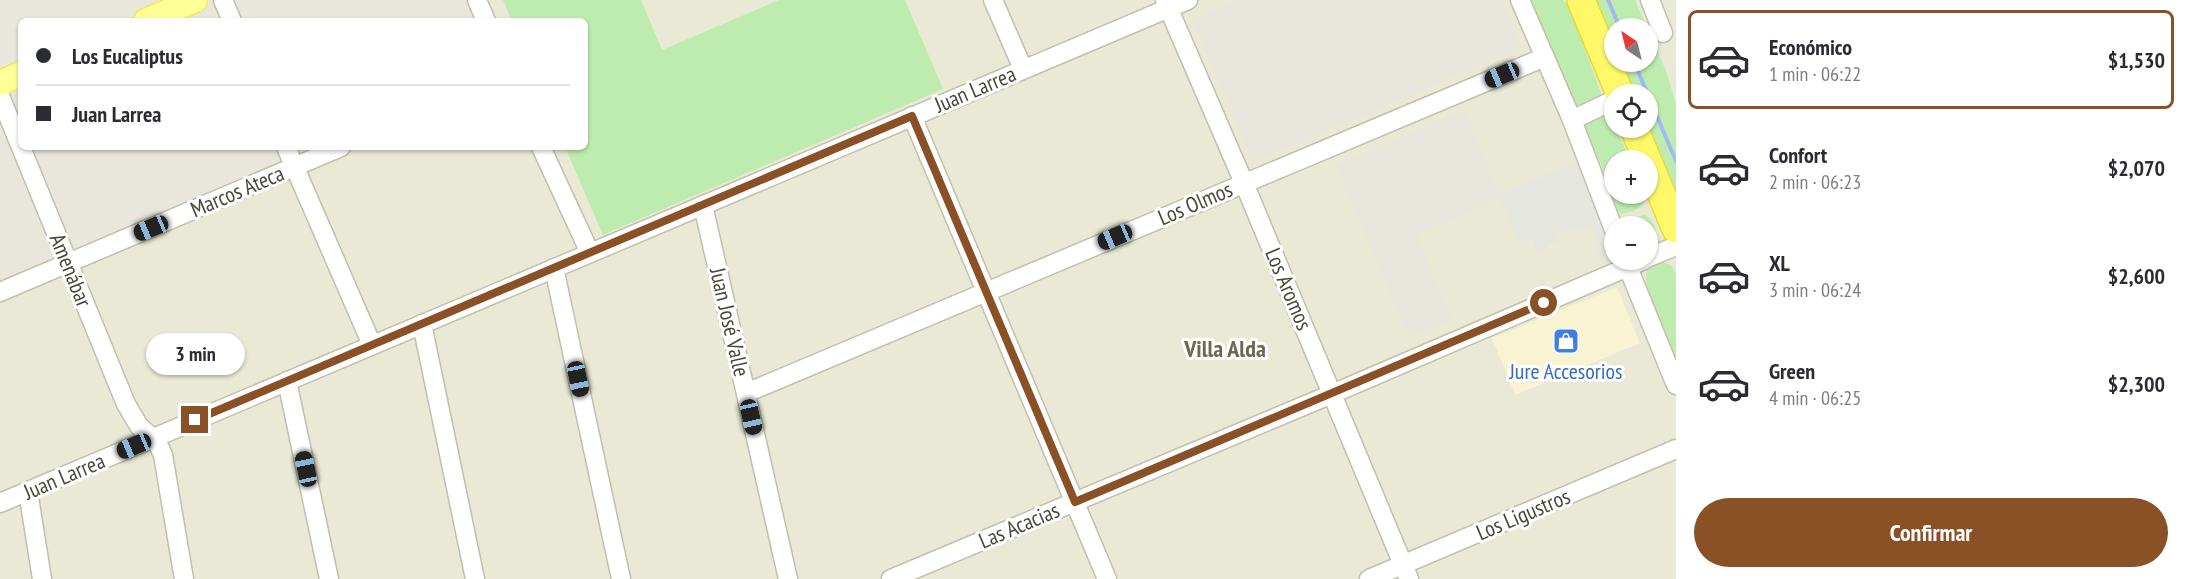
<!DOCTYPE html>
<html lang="es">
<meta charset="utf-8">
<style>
body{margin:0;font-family:"PT Sans Narrow",sans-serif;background:#f2f2f3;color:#2b2b33;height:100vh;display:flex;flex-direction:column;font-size:22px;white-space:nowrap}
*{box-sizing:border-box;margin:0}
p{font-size:20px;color:#7c7c81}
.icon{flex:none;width:33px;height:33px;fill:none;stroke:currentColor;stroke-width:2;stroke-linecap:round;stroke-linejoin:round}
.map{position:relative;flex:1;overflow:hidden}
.panel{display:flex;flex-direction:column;background:#fff;width:510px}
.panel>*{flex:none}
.banner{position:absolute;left:18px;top:18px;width:570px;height:132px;border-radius:9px;box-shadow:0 2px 4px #0004;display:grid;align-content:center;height:132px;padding:0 18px;background:#fff}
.needle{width:39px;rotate:325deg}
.controls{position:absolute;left:1604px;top:18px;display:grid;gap:12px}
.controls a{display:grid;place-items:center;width:54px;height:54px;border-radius:50%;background:#fff;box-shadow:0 2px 4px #0004;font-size:30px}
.end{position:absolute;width:27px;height:27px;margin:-14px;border:8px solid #8a5026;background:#fff;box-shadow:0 0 0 3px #fff}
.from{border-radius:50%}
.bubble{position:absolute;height:42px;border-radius:21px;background:#fff;box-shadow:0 2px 4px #0004;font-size:20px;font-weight:600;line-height:42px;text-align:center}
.car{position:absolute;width:18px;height:36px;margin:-18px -9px;border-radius:8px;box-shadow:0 0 4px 2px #0007;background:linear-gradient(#222 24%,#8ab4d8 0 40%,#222 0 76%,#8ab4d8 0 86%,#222 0)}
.banner b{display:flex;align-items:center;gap:21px;height:57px;font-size:22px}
.banner b+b{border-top:2px solid #e1e1e2}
.banner i{width:15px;height:15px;background:#2b2b33}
ul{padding:10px 0 0;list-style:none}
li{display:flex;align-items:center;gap:18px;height:99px;margin:0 12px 9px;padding:0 6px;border:3px solid transparent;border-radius:9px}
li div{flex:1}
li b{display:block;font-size:22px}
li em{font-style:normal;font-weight:600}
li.active{border-color:#8a5026}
li>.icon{width:54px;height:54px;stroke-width:1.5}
.cta{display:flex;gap:12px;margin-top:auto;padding:12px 18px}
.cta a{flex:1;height:69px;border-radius:36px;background:#8a5026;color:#fff;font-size:24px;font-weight:600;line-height:69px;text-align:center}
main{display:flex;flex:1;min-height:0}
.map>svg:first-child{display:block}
</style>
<main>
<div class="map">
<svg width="1676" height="579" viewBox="0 0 1676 579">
<rect width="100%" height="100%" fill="#f5f5e8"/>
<!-- residential -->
<path fill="#e9e9d6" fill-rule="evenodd" d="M0,0H1676V579H0ZM21,21H585V147H21ZM1614,28H1647V62H1614ZM1614,94H1647V128H1614ZM1614,160H1647V194H1614ZM1614,226H1647V260H1614Z"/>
<!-- commercial -->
<polygon fill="#f8f3d3" points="1617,287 1640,343 1515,395 1492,338"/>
<!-- industrial -->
<g fill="#e8e6dd">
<polygon points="0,0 477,0 486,21 21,21 21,147 341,147 0,292"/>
<polygon points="1240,0 1501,0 1519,42 1515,50 1253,162 1193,20"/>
<polygon points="1464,111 1500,198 1416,234 1451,319 1409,337 1337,165"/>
</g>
<!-- green -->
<g fill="#beecaf">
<polygon points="503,0 641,0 662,50 779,0 905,0 943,89 603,235 565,147 585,147 585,21 512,21"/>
<polygon points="1529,0 1563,0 1570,8 1603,99 1577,110 1572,104 1566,82 1557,67"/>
<polygon points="1591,0 1635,0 1666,71 1676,104 1676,190 1647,121 1647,94 1635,94 1620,62 1647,62 1647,28 1614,28 1614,49"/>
<path d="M1608,108L1614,128H1616L1630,160H1614V194L1643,195V204C1636,211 1630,213 1620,214C1610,199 1608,180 1601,164C1595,150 1586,139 1581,125Z"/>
<path d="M1645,215C1659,223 1659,243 1647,254V226H1626L1635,217Z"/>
<path d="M1663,262L1672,266L1676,275V362C1670,345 1640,283 1647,271C1650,264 1657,263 1663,262Z"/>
</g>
<!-- parking -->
<polygon fill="#e6e6e0" points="1576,163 1614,252 1599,258 1597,253 1602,251 1591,225 1581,229 1580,227 1556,236 1558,241 1548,245 1549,248 1538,253 1532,238 1519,243 1499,195"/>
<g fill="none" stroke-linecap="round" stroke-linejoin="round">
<!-- stream -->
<g stroke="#a1baf5" stroke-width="4">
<polyline points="1608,0 1620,28"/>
<polyline points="1634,62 1676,161"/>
</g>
<!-- minor casing -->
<g stroke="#c1c0aa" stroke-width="21">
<g id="minor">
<polyline points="223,0 232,21"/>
<polyline points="477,0 486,21"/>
<polyline points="993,0 1023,69"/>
<polyline points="1165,0 1244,183 1409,579"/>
<polyline points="1520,0 1572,120 1614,230"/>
<polyline points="1650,0 1663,33"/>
<polyline points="0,96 126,404 139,426 157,442 163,455 184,579"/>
<polyline points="912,116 1107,579"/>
<polyline points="1572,120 1614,100"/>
<polyline points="286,147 372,345"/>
<polyline points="541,147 590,253"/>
<polyline points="703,205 788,579"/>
<polyline points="1647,258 1676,246"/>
<polyline points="1625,260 1676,385"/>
<polyline points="554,268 621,579"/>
<polyline points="0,292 341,147"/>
<polyline points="422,324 475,579"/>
<polyline points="287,381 329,579"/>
<polyline points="746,393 1545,57"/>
<polyline points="28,491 42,579"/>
<polyline points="0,503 1188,0"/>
<polyline points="891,579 1332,394 1644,260"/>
<polyline points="1369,579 1676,449"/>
</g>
</g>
<!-- major casing -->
<g stroke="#ebeb60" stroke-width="27">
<g id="major">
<polyline points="146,21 195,0"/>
<polyline points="0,83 21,74"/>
</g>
</g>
<!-- highway casing -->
<g stroke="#e7da30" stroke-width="30">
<g id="highway">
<polyline points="1581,0 1620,94"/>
<polyline points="1634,128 1676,229"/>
</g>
</g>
<!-- minor -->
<use href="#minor" stroke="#fff" stroke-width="18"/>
<!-- major -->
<use href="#major" stroke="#feff97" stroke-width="24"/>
<!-- highway -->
<use href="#highway" stroke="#fff969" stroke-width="27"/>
</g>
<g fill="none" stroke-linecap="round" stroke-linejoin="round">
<!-- route -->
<polyline stroke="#8a5026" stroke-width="8" points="195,420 912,116 1075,502 1544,303"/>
</g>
<!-- icons -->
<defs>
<g id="shop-square" transform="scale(1.35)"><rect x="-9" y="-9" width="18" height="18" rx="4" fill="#3f7fe0" stroke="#fff"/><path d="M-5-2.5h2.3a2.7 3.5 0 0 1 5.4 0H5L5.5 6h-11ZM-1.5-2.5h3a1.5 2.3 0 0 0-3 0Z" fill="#fff"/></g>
</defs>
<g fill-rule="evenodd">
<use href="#shop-square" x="1566" y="341"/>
</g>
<g text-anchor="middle" stroke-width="6" stroke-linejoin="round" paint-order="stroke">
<!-- street labels -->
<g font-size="22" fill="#494736" stroke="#fff">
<text transform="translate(975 89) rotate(-23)" y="8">Juan Larrea</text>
<text transform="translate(237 191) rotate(-23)" y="8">Marcos Ateca</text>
<text transform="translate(1195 203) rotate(-23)" y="8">Los Olmos</text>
<text transform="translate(71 270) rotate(68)" y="8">Amenábar</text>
<text transform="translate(1289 289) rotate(67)" y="8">Los Aromos</text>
<text transform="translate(730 322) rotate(77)" y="8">Juan José Valle</text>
<text transform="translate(64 476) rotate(-23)" y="8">Juan Larrea</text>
<text transform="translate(1523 514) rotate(-23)" y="8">Los Ligustros</text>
<text transform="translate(1019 525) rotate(-23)" y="8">Las Acacias</text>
</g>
<!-- shop labels -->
<g font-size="22" fill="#366cbe" stroke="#fff">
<text x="1566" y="379">Jure Accesorios</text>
</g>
<!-- neighbourhood labels -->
<g font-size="24" font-weight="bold" fill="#6d694d" stroke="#fff">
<text x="1225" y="357">Villa Alda</text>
</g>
</g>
</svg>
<div class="controls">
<a><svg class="needle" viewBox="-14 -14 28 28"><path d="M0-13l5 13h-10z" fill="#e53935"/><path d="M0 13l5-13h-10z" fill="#7c7c81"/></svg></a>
<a><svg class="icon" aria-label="locate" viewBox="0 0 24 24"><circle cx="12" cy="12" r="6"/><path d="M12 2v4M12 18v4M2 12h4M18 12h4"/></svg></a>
<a>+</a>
<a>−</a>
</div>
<i class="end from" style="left:1544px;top:303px"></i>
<i class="end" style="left:195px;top:420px"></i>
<div class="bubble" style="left:146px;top:333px;width:99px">3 min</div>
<i class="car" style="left:1502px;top:75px;rotate:247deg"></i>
<i class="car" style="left:151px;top:228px;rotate:247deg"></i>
<i class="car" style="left:1115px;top:237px;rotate:247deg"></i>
<i class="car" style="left:578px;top:379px;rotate:168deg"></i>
<i class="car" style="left:751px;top:417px;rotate:167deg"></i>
<i class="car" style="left:134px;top:446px;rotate:247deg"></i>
<i class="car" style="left:306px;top:469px;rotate:348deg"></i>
<div class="banner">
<b><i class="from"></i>Los Eucaliptus</b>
<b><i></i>Juan Larrea</b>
</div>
</div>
<section class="panel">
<ul>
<li class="active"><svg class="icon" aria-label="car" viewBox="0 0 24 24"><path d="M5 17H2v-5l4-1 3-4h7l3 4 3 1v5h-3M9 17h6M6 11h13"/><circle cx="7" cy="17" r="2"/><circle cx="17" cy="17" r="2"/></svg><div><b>Económico</b><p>1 min · 06:22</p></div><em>$1,530</em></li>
<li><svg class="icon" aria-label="car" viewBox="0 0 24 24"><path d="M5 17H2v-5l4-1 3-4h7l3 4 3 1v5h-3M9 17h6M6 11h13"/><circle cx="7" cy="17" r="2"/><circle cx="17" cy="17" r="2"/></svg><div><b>Confort</b><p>2 min · 06:23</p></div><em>$2,070</em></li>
<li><svg class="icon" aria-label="car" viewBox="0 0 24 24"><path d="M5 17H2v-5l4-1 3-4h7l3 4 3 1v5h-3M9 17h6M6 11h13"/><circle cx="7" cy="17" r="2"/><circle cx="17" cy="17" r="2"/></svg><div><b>XL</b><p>3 min · 06:24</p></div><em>$2,600</em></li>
<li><svg class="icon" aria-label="car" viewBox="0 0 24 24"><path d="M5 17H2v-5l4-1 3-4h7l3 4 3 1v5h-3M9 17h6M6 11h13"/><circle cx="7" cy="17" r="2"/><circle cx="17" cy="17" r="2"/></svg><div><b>Green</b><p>4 min · 06:25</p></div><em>$2,300</em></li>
</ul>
<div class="cta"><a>Confirmar</a></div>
</section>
</main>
